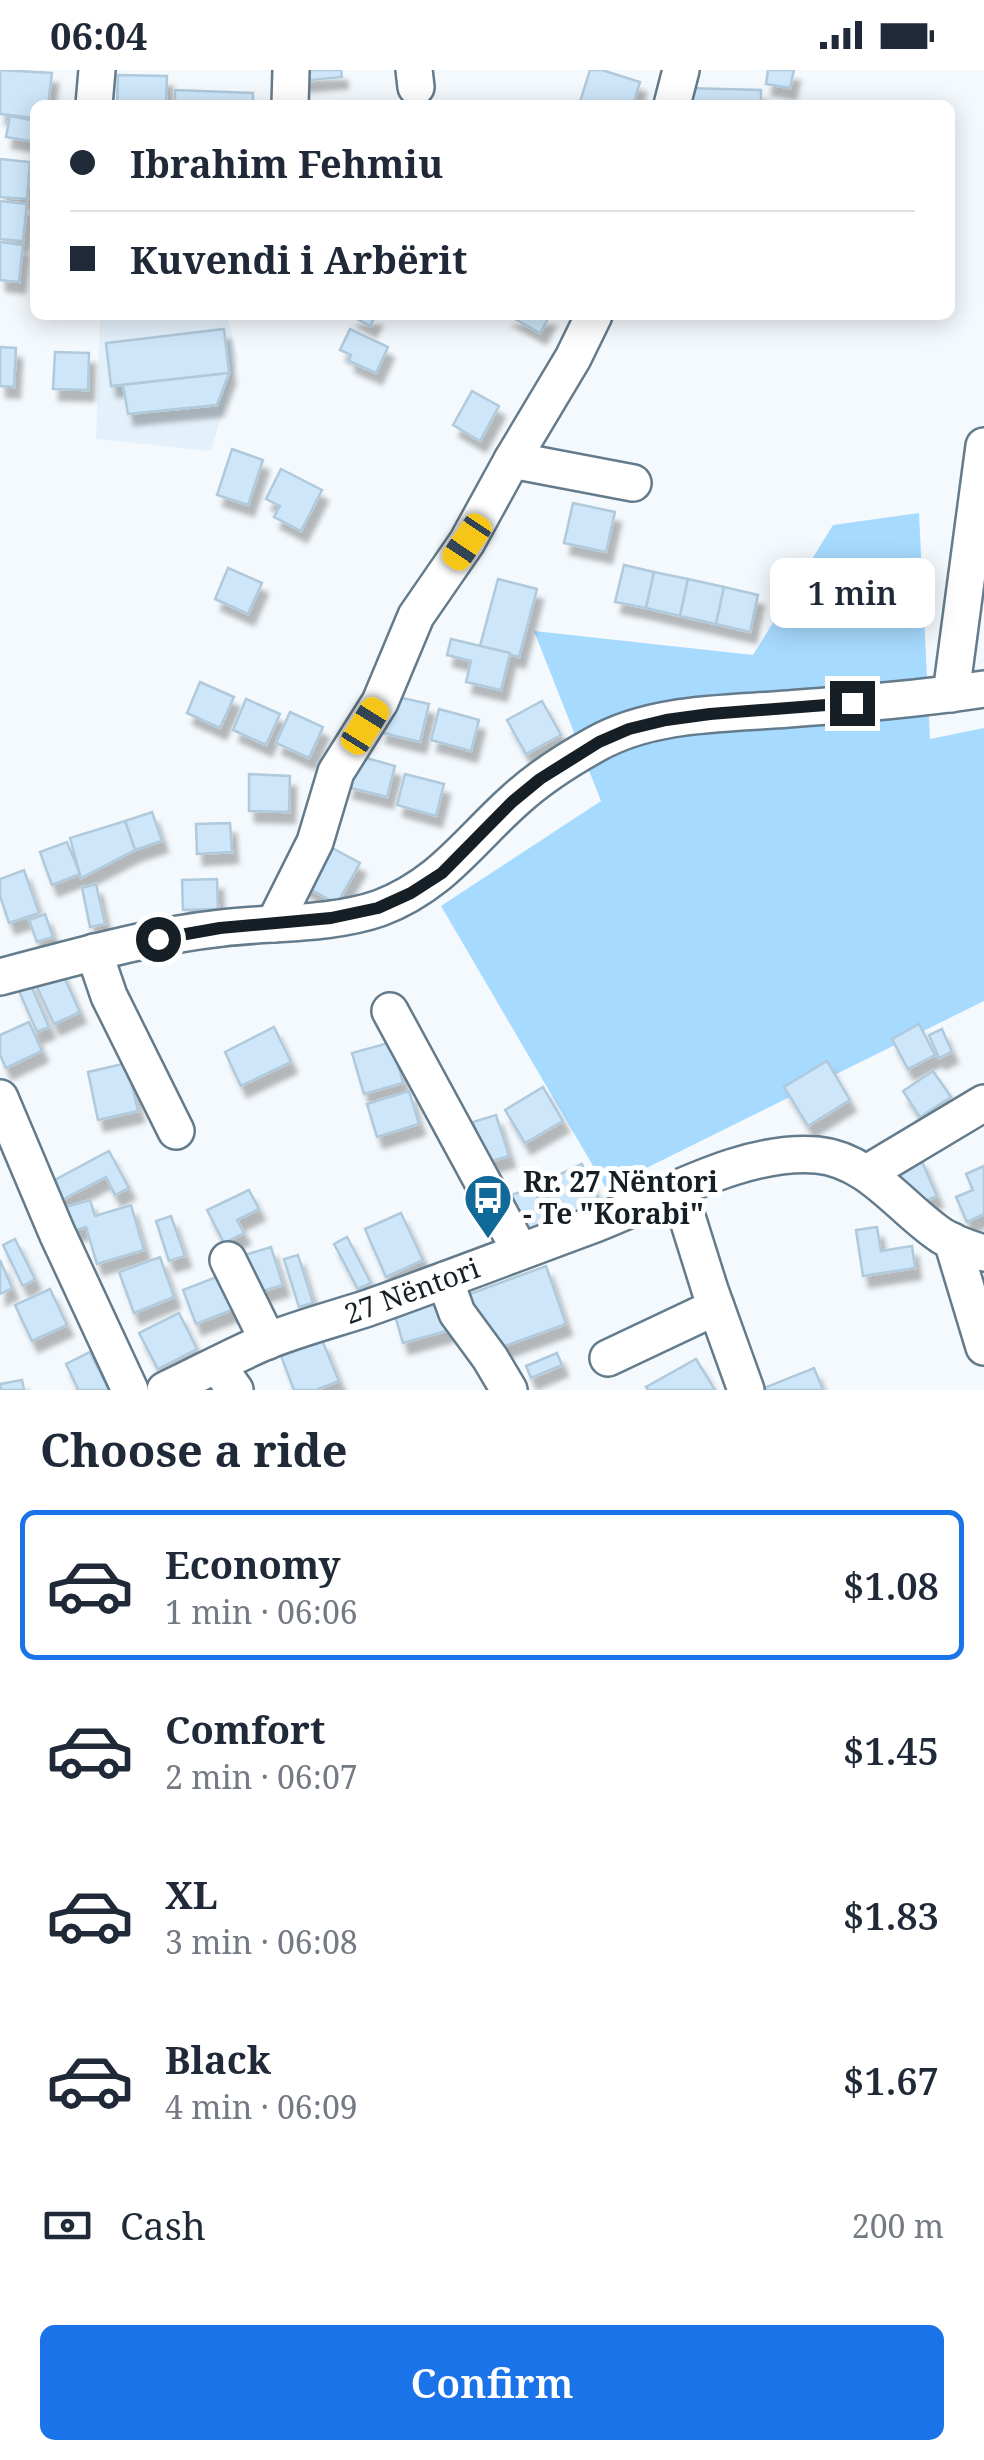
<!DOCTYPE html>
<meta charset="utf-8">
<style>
body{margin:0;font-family:"Noto Serif",serif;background:#f2f2f3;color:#1f2937;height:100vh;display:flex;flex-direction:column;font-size:38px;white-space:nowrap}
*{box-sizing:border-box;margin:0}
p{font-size:32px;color:#747a83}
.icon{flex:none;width:55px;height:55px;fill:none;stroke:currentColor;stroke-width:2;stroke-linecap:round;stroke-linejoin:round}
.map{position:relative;height:1320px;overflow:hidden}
.sheet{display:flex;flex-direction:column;background:#fff;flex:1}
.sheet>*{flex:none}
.banner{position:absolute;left:30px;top:30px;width:925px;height:220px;border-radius:15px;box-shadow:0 5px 25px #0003;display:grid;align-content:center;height:220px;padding:0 40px;background:#fff}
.end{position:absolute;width:45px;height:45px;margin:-22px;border:12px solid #151f25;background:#fff;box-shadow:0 0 0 5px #fff}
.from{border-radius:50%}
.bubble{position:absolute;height:70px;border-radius:15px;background:#fff;box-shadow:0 5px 25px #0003;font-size:32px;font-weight:600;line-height:70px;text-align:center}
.car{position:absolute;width:30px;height:60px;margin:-30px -15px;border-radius:12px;box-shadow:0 0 8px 2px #0007;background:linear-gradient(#f5c518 24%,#345 0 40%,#f5c518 0 76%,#345 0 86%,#f5c518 0)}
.banner b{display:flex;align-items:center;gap:35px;height:95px;font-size:38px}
.banner b+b{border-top:2px solid #e0e1e3}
.banner i{width:25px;height:25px;background:#1f2937}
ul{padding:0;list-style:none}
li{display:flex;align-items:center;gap:30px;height:150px;margin:0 20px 15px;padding:0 20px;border:5px solid transparent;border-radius:15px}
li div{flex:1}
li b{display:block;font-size:38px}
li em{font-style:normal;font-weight:600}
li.on{border-color:#1a73e8}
li>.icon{width:90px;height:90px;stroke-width:1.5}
h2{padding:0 40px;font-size:45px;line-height:120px}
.pay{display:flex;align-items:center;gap:25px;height:110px;padding:0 40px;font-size:38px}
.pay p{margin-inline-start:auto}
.button{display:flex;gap:20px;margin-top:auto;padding:20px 40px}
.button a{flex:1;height:115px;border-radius:15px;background:#1a73e8;color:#fff;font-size:40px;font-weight:600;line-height:115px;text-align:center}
.status{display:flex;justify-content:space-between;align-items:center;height:70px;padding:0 50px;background:#fff;direction:ltr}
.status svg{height:28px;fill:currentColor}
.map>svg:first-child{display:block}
</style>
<div class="status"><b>06:04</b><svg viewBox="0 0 49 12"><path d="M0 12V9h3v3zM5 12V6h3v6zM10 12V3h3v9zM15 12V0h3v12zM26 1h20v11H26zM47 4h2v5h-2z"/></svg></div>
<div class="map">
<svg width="984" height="1320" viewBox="0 0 984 1320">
<defs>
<filter id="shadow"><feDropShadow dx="6" dy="11" stdDeviation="2.5" flood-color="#0004"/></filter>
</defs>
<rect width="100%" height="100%" fill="#f4f9fd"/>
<!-- built -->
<polygon fill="#e4f1fb" points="227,245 238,288 211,381 96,369 100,248 83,245"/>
<!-- green -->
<polygon fill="#a7daff" points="919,443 930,669 984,658 984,931 606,1118 441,836 601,731 534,561 753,585 833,455"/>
<!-- building -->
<g fill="#cde6f9" stroke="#b0c9db" stroke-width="2.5" filter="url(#shadow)">
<polygon points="0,0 52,3 48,35 35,35 35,48 0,44"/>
<polygon points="301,0 341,0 342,7 302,11"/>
<polygon points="590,0 602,0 640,12 633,35 579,35"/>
<polygon points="768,0 794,0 790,18 766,14"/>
<polygon points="118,5 167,6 166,35 117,35"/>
<polygon points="685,18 761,20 761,35 684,35"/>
<polygon points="175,20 253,23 253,35 175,35"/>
<polygon points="10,46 35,51 35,72 6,67"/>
<polygon points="0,89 30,92 27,129 0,127"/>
<polygon points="0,131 27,134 23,171 0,169"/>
<polygon points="0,172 23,175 19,212 0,210"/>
<polygon points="350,245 376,245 370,256"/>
<polygon points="508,245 550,245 540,263"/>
<polygon points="224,259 229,303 111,316 106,273"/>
<polygon points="350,259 388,277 376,303 349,291 351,285 340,280"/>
<polygon points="0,277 16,278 14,317 0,316"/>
<polygon points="55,282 89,283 88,320 53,319"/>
<polygon points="229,303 217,335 128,344 123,315"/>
<polygon points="472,321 499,336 480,371 453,355"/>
<polygon points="232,379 263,390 248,435 217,425"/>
<polygon points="281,399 322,420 301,461 274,447 280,436 266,429"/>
<polygon points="573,433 615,442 606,482 564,473"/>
<polygon points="624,495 654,502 646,538 615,532"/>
<polygon points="228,498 262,513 248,544 215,529"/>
<polygon points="654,502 688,509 680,546 646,538"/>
<polygon points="498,509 537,519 519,587 480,576"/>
<polygon points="688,509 724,517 716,554 680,546"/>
<polygon points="724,517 758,525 750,562 716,554"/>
<polygon points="451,569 510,583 501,620 466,612 471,591 447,585"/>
<polygon points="200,612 234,627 220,658 187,643"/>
<polygon points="389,625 429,634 420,672 380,662"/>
<polygon points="246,629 280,644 266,675 233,660"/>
<polygon points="542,631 561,665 526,684 507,650"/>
<polygon points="439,639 479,650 471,681 431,670"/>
<polygon points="290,642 323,657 309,688 276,673"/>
<polygon points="356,685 395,696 387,727 347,717"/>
<polygon points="249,704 290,706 289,742 249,741"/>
<polygon points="405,704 444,714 436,746 397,735"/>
<polygon points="152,742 162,771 135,780 125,751"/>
<polygon points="125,751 135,780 81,808 70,768"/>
<polygon points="230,753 232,782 197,784 196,754"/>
<polygon points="67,772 80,804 52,815 40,782"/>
<polygon points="323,773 360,793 337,834 301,814"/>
<polygon points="24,800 39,843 9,853 0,826 0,809"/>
<polygon points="217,809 218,839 183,840 182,810"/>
<polygon points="96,814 105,854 90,857 82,818"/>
<polygon points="45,844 53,867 37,872 29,850"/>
<polygon points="59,896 80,942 54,954 33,908"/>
<polygon points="28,909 49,957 37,962 16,914"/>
<polygon points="29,952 42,981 6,998 0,985 0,965"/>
<polygon points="919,954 935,985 908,999 892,969"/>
<polygon points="274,957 291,992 241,1016 225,982"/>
<polygon points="942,959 952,982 939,988 929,965"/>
<polygon points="392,972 403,1013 364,1024 352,983"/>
<polygon points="827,991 850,1030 808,1056 784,1017"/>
<polygon points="127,993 138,1041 98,1050 88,1002"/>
<polygon points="933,1001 951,1027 920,1047 903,1021"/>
<polygon points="543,1017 563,1051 525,1073 505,1040"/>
<polygon points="409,1021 419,1054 377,1067 367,1034"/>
<polygon points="496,1045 509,1086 486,1093 473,1052"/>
<polygon points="109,1081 129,1118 115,1125 106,1107 58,1132 49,1113"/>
<polygon points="920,1087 937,1126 910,1138 894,1098"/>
<polygon points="582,1094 603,1138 561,1158 541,1113"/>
<polygon points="984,1096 984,1144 967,1152 956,1127 973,1120 966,1104"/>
<polygon points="535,1118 546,1155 514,1164 503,1127"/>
<polygon points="249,1120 259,1139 237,1150 244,1163 224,1173 207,1140"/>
<polygon points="90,1130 95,1146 131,1135 144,1180 97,1194 86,1157 66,1163 59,1139"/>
<polygon points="401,1143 423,1190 386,1207 365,1159"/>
<polygon points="171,1146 185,1186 169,1191 156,1151"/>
<polygon points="877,1157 881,1181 912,1176 915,1198 863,1206 856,1160"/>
<polygon points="347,1167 371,1213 358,1219 334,1174"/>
<polygon points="15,1169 35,1209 23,1216 3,1175"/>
<polygon points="271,1177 283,1215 247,1226 235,1188"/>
<polygon points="298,1185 313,1233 299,1237 284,1189"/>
<polygon points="160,1187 174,1227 134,1243 119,1202"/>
<polygon points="0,1190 12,1218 0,1224"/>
<polygon points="546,1196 566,1254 488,1282 467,1225"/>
<polygon points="224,1204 237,1238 196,1254 183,1220"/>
<polygon points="50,1219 67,1255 32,1271 15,1235"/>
<polygon points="439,1221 450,1260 403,1273 392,1235"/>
<polygon points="179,1243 197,1279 158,1299 139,1263"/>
<polygon points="322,1270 339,1311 316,1320 294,1320 281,1286"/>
<polygon points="90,1282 109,1320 76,1320 78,1319 66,1294"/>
<polygon points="557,1283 562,1295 531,1308 526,1296"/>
<polygon points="696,1289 715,1320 648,1320 646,1317"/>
<polygon points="814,1298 823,1320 764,1320 764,1318"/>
<polygon points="22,1310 24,1320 1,1320 0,1314"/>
</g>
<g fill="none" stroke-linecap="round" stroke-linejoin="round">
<!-- minor casing -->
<g stroke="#647b8c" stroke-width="40">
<g id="minor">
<polyline points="414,0 416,17"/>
<polyline points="94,35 97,0"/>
<polyline points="290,35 291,0"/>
<polyline points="672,35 681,0"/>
<polyline points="512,390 633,413"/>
<polyline points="951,624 984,376"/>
<polyline points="274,854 315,772 336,702 380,632 416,546 467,472 512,390 573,288 594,245"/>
<polyline points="94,882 109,926 176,1061"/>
<path d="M0,907C73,888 147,866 222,858C272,852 332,855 380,838C441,815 469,771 515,730C539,708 567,690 596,674C653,642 724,644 788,639C853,634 919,629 984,619"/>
<polyline points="390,941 520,1181"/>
<polyline points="0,1028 57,1163 130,1320"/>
<polyline points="867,1103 984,1033"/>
<polyline points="678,1118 710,1220 746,1320"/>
<polyline points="952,1171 984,1277"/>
<polyline points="228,1190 268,1271"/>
<polyline points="445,1210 457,1243 490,1288 509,1320"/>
<polyline points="608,1288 716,1237"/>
<polyline points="217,1295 235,1320"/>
<path d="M165,1320C199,1304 232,1286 267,1271C300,1258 334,1249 368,1238C444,1211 519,1182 595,1154C663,1128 742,1079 817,1085C870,1090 901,1139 942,1166C955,1174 970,1179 984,1183"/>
</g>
</g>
<!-- minor -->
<use href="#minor" stroke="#fff" stroke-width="35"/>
</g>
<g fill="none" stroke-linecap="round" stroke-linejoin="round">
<!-- route -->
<polyline stroke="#151f25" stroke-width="12" points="158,869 220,858 331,848 378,838 411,823 442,803 512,732 540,709 599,672 629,659 666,650 710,644 852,633"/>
</g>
<!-- icons -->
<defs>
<g id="bus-pin" transform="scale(2.5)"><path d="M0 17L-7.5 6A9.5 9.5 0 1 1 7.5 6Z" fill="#116999" stroke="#fff"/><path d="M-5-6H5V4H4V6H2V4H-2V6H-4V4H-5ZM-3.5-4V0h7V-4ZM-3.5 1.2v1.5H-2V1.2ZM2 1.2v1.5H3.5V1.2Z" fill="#fff"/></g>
</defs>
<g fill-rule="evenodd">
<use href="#bus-pin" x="488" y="1128"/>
</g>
<g text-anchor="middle" stroke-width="10" stroke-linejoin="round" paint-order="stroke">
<!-- poi labels -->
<g font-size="28" font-weight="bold" fill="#151f25" stroke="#fff" text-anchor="start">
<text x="523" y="1122">Rr. 27 Nëntori<tspan x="523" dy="32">- Te "Korabi"</tspan></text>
</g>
<!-- street labels -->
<g font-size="28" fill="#151f25" stroke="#fff">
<text transform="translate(412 1221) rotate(-20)" y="10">27 Nëntori</text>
</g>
</g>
</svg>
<i class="end from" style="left:158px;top:869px"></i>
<i class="end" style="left:852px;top:633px"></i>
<div class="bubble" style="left:770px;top:488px;width:165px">1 min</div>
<i class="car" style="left:467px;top:472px;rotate:214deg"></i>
<i class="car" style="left:365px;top:656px;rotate:32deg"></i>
<div class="banner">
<b><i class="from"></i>Ibrahim Fehmiu</b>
<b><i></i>Kuvendi i Arbërit</b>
</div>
</div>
<section class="sheet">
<h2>Choose a ride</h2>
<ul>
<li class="on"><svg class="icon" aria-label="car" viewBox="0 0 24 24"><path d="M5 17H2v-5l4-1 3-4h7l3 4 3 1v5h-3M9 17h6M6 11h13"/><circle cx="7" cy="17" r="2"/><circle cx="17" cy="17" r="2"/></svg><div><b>Economy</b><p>1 min · 06:06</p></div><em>$1.08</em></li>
<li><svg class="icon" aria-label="car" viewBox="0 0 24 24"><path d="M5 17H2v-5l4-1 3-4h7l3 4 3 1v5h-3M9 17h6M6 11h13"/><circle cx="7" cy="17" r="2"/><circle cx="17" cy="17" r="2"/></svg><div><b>Comfort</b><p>2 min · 06:07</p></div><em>$1.45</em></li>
<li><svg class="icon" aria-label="car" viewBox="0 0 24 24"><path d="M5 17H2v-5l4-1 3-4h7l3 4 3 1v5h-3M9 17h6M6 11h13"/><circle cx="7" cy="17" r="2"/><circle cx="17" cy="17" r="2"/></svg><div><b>XL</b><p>3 min · 06:08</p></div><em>$1.83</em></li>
<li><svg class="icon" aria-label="car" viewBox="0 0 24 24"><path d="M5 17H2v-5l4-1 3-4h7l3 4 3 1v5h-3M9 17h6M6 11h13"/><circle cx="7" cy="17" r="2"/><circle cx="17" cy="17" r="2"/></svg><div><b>Black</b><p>4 min · 06:09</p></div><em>$1.67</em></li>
</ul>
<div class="pay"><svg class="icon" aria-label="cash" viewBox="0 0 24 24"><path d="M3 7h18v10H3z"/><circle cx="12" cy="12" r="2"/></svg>Cash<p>200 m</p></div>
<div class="button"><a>Confirm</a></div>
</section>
